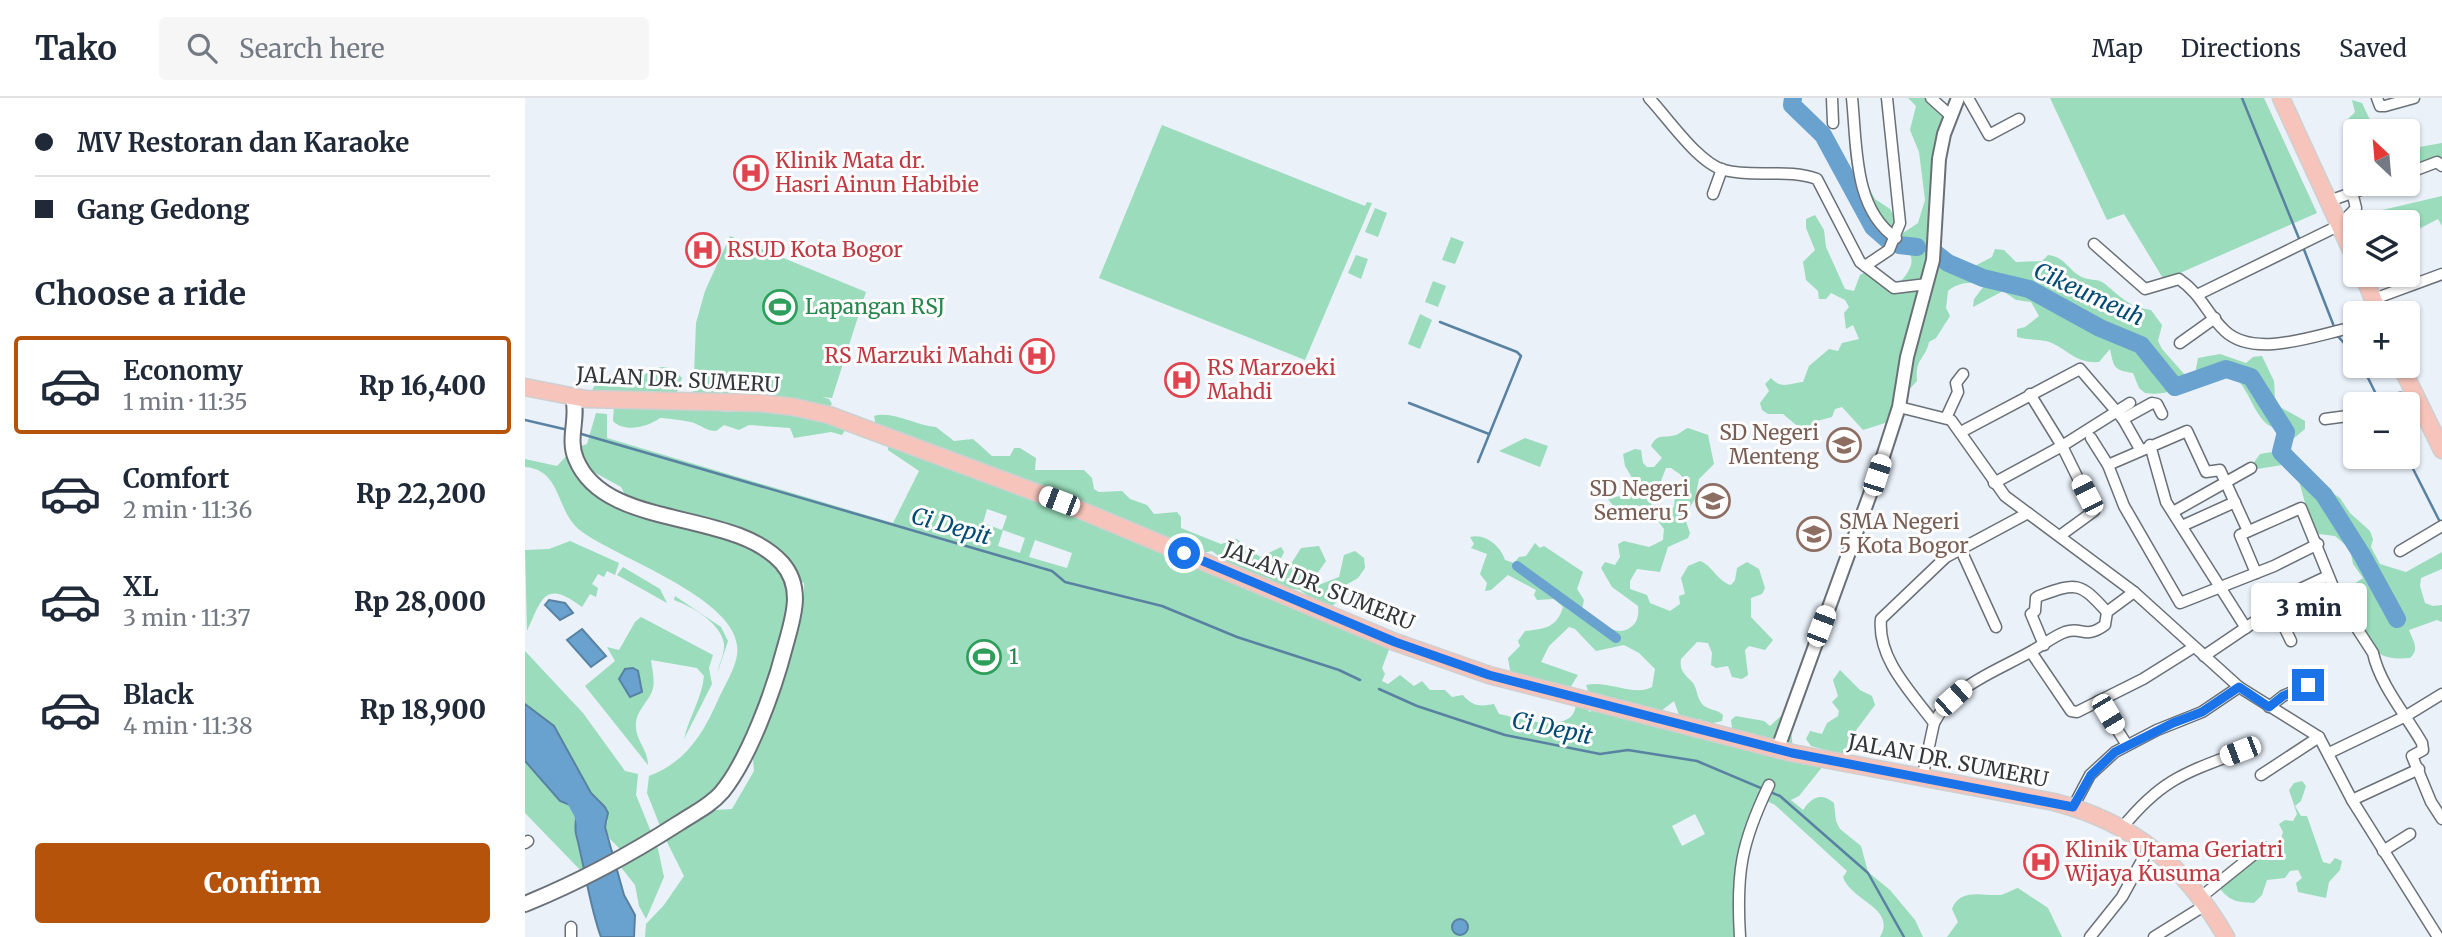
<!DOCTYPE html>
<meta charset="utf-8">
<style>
body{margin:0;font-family:Merriweather,serif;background:#f6f6f7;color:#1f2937;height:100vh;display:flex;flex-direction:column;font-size:26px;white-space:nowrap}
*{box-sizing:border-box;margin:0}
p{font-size:23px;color:#747a83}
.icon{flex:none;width:38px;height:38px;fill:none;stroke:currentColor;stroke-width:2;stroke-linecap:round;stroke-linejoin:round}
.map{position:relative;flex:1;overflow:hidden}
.drawer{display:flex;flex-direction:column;background:#fff;width:525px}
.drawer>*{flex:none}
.top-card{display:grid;align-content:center;height:154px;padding:0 35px;background:#fff}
.needle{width:46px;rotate:334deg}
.controls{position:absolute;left:1818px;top:21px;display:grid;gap:14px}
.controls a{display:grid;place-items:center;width:77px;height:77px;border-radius:7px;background:#fff;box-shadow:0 2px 5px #0004;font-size:35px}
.end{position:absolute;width:32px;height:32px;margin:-16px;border:9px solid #1a73e8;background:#fff;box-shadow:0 0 0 4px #fff}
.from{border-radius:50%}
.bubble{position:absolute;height:49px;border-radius:7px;background:#fff;box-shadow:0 2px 5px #0004;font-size:23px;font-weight:800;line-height:49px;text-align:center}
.car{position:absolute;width:21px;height:42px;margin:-21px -10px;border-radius:9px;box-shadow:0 0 5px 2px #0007;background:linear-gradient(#fff 24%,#345 0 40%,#fff 0 76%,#345 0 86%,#fff 0)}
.top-card b{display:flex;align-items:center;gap:24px;height:66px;font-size:26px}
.top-card b+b{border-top:2px solid #e0e1e3}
.top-card i{width:18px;height:18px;background:#1f2937}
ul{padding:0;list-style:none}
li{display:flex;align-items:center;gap:21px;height:98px;margin:0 14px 10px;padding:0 21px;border:4px solid transparent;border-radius:7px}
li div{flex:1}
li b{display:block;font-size:26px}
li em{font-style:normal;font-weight:800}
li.selected{border-color:#b45309}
li>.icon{width:63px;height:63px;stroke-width:1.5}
h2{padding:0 35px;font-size:32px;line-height:84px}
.primary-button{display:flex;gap:14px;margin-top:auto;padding:14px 35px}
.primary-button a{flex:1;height:80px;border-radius:7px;background:#b45309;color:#fff;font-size:28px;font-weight:800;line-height:80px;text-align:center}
header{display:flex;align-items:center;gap:42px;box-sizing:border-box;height:98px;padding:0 35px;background:#fff;border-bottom:2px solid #e0e1e3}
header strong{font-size:33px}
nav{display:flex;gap:38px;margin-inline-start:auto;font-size:24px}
.search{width:490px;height:63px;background:#f6f6f7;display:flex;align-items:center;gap:18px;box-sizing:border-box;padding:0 24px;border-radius:7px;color:#747a83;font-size:26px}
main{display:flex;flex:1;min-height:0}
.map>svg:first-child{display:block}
</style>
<header>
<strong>Tako</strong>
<div class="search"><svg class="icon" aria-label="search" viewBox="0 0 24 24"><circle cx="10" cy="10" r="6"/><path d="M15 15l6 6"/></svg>Search here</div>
<nav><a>Map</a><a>Directions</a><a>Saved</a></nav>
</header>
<main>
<section class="drawer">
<div class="top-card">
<b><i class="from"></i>MV Restoran dan Karaoke</b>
<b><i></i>Gang Gedong</b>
</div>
<h2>Choose a ride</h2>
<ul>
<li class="selected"><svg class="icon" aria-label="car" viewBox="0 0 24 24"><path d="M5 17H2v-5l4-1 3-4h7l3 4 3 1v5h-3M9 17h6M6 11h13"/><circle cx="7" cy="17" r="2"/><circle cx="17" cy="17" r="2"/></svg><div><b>Economy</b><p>1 min · 11:35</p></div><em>Rp 16,400</em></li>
<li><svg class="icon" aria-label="car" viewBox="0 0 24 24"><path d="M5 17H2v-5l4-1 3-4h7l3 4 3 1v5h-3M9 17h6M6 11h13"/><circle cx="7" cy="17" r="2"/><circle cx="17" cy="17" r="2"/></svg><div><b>Comfort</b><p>2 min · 11:36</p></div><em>Rp 22,200</em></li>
<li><svg class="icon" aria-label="car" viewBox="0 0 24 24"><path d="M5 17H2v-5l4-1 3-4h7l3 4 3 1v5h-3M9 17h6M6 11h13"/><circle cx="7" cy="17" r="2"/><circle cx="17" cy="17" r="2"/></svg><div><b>XL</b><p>3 min · 11:37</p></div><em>Rp 28,000</em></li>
<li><svg class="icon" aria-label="car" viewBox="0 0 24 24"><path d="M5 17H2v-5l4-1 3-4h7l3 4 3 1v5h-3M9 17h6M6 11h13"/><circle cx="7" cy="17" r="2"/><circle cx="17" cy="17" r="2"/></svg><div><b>Black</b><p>4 min · 11:38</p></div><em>Rp 18,900</em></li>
</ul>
<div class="primary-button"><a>Confirm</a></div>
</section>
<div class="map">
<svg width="1917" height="839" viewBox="0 0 1917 839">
<rect width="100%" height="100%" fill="#eaf1f9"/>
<!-- green -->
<g fill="#9adcbb" fill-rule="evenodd">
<path d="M1383,0H1412L1423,15L1406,85C1417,110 1395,119 1413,150C1426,154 1431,166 1444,171L1467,159L1470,151L1479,152L1491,164L1517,163L1523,157C1541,159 1544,174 1559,180C1567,183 1573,180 1580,186C1596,199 1604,209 1626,212L1637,227L1633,243L1637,251L1660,277L1670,276L1673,260L1695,256L1721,265L1728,259L1737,258L1749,283L1750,300L1755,309L1780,323V331L1767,342L1765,349L1784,379L1815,400L1825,415L1845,433L1848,441L1846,449L1855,466L1881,474L1917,454V471L1896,480L1895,488L1900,505L1908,508L1917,507V524L1912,522L1884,532C1888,543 1895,551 1885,560C1875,561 1860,561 1853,554C1842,544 1816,503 1823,490L1838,480L1828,466L1825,451L1810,438L1794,436L1787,430L1774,383L1757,367L1732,371L1727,367L1735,356L1747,354L1752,349L1754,331C1725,327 1728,279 1693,269C1672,284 1647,299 1620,295L1614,290L1608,275C1588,272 1589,269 1585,251L1574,264C1549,266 1540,248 1521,243C1511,241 1502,242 1492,239V231L1500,229L1514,218L1506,204L1491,202L1478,193L1448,209L1449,201L1459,188C1448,182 1432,185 1423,193L1421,210L1425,218L1411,240L1404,244C1400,262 1390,260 1392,283L1382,294V311L1379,319L1338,332L1317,309L1310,311L1307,319L1292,323L1282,336L1258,316H1243L1237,312L1235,305L1244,293L1240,286L1246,280C1257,292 1264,285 1278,284L1284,268L1304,251L1313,253L1317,245L1334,241L1328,227L1321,231L1319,215L1324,209L1320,202L1306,195L1301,201H1294L1293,193L1281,182L1278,164L1290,152L1281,130V121L1290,117L1299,132L1301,149L1320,191L1329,193L1335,177L1342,173L1372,188C1392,165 1393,156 1365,139L1357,143C1338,132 1319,94 1329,72L1341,85L1350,101L1365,111L1378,135L1393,125L1400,102L1394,54L1385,32L1391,8Z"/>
<polygon points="1525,0 1739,0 1792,115 1639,182 1599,116 1582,122"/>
<polygon points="1827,2 1837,5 1846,24 1845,33 1830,33 1828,39 1821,23 1830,14"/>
<polygon points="637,27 840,108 842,104 847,105 780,262 574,180"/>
<polygon points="1917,45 1917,65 1883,75 1883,51"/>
<polygon points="1917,98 1917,128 1913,121 1888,134 1883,131 1883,124 1842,124 1853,113"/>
<polygon points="850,110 862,115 853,139 840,134"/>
<path d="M205,138L341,194L307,300L297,299L304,301L307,306L299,313L320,332L317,337L306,334L269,340L265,330L224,327L214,332L199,327L191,333C182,333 177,328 169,325C165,323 140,320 135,320C123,329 99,335 88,323L89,308L66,297C72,271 96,280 115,280C132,267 143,264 157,280L151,297C181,306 192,320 224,311L172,301L165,289L169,277L171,225L180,193Z"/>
<polygon points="926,139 939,144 930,166 917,162"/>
<polygon points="831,157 843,161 836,181 823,175"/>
<polygon points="908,183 921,188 913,209 900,204"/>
<polygon points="895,216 907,222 895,251 883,246"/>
<path d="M71,315L82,316V340L368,425L394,373L363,352L362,342L351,328L349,318C367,312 392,328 411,329L429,343L448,341L467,358H485L489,350H495L511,360L510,372H559L567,380L569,391L574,394L597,393L605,401L622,407L629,416L652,414L656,419V430L696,446L712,441L735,459L756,449L759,454L754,465L757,470L764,469L776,450L794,448L801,463L787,483L791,488L814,479L819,457L830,453L839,460L840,470L833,480L819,488V498L807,508L795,507L775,492L758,489L743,480L733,482L712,472L687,453L678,455L865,549L857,570L860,576L857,583L863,586L875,577L889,588L897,583L905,592H920L927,599L938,597C947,608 955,609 969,606L974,616C989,619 1037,634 1048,616C1051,611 1050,606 1055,601L1063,604L1064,614L1070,612L1061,587C1083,582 1109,599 1127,589L1130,571L1114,555L1099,547L1071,553L1050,531L1044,529L1024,548L1016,564L1053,577L1043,593L986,578L983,560L995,548L993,543L1000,533C1019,531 1032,530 1038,509L1029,501L1012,502L1009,497L1011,492L983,477L966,492L960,493L962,485L955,476L962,456L946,450L949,446L945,439C961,435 976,449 980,462L989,465L994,459L1001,458L1010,445L1015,450L1019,448L1058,474L1052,491L1059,502L1057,511C1071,519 1089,542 1106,529C1113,524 1114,516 1113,508L1087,489L1076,470L1080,464L1090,467L1095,459L1093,446L1099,443L1124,449L1138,442L1139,431L1129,418L1137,410L1143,412L1149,409L1150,397L1161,391C1161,379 1155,376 1146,370H1141L1125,411L1111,407L1101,412L1090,410L1083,401L1110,394L1112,388L1100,368L1098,356L1110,351L1116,352L1118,365L1122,369H1129L1137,360L1126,348C1133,333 1141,342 1153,336C1156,335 1159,331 1163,330L1183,337L1189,366L1174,381L1170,401L1159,418L1165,435L1163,440L1143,449L1135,474L1112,471L1105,483V491L1122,497L1125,505L1145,513L1155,506L1154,498L1160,496L1156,480L1163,468L1175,463C1188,468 1192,483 1206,487L1210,482L1212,470L1222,464L1234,471L1240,490L1237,496L1226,500V519L1248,542L1240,552L1224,548L1220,552L1223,577L1217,581L1207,579L1203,568L1191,570L1186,567L1187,555L1183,545L1172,544L1156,561C1154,574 1161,577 1168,585C1173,592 1171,600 1178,607C1183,612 1192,611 1198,617L1197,623L1184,626L1174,621L1169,624L1155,620L1149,603L1132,616L1200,633L1207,630L1206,622L1211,618L1239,623L1245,628L1257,617L1265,624L1268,651L1298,668L1274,698L1266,702L1278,712C1287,699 1296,694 1309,705L1311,723L1315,731L1336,748L1343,774L1365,792L1390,822L1398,839H1355C1372,810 1326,803 1318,779L1322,773L1250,707L1236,700C1220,737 1217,799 1221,839H120L121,826L139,807L159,778L140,740L190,712L207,711L229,673L227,650L265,547C274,533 276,527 271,511L279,498V485L277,484L250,577L202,686L145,725L135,728L122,695L124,678C161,664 178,636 193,602C200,586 215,564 212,547C206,498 92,460 56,433C30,414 38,372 0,369V361L32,368L48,351L62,346ZM67,373L96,389L101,398L55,379ZM462,411L482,418L477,432L458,425ZM478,432L500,440L495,455L473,448ZM510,442L547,455L542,470L504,459ZM1170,716L1180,736L1157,748L1147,728Z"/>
<polygon points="1000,340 1023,348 1015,369 974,353"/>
<path d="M45,443L94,465L90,477L82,473L79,479L73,476L67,486L73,490L71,499L65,496L57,509C20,481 17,500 2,533L0,452L24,451Z"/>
<polygon points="98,469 135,491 142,505 92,477"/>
<path d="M150,498L196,529L203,543L193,573C194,566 200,555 199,546C196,525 168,509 149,502Z"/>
<path d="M116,519L188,557L184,570L187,586L159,641C164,619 177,600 179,578L172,570L126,562C127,571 130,582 128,590C125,603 112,611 111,625C109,641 123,651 123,667L60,588L90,563L82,549L94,552L110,524Z"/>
<polygon points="0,553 58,615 100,673 113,676 111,697 133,751 139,779 121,821 114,808 110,787 95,768 99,755 85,741 80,729 83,723 80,709 66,695 29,628 0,606"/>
<polygon points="1315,572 1335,592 1347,598 1350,607 1329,635 1329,649 1323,658 1286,648 1281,641 1285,633 1297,636 1302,625 1313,618 1314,613 1307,604 1313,598 1308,582"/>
<path d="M0,663L34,702L50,709C53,718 50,722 50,731C51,747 60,762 61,778L0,715Z"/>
<path d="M1777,683L1781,688L1776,703L1770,708L1776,718H1782L1798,764L1805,766L1810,760L1817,763L1815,772L1804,784L1801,800L1773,794L1771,785L1777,780L1773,772L1765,773L1760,780L1742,782L1737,797L1729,805C1714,804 1706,804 1696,792L1699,785L1756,741L1758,734L1754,726L1760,722L1768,723L1772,716L1764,692L1769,685Z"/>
<path d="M1493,790L1523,810L1537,839H1422L1433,824L1427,811C1434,791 1455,797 1471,797C1479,798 1486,792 1493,790Z"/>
</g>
<!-- water -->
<g fill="#69a2ce" stroke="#5982a2" stroke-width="2">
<polygon points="24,502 40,505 48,515 35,522 20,507"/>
<polygon points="57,531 81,558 66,569 42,542"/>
<polygon points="108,570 113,573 117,594 105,599 94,581 100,571"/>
<path d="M0,606L29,628L66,695L80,709L83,715L80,729L99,797L110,817L109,839H76C64,806 60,770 51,736C49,726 53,719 50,709L35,703L0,663Z"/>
<circle cx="935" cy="829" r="8"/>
</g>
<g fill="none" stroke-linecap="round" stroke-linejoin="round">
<!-- stream -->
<g stroke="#5982a2" stroke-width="2.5">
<polyline points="1717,0 1775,143"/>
<polyline points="1778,149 1810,231"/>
<polyline points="915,224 992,254 996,258 953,364"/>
<polyline points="1812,237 1830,258"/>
<polyline points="1837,268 1856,306"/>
<polyline points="884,305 964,336"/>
<polyline points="0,322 43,332"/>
<polyline points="53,335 527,473 540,484 637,508 712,539 814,572 835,582"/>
<polyline points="1882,359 1915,424"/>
<polyline points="854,591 892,608 980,637 1075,656 1103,652 1172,663 1255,698 1343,775 1379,839"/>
</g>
<!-- canal -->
<polyline stroke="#69a2ce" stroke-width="10" points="992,468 1091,540"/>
<!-- river -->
<g stroke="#69a2ce" stroke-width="18">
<polyline points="1268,0 1267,7 1298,37 1348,129 1364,143"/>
<polyline points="1374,147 1392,149"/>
<polyline points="1409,154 1423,165 1458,180 1504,191 1575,230 1616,247 1650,289 1701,271 1726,279 1761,334 1756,354 1799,397 1837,457 1872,521"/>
<polyline points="48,697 57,713 82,786"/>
</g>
<!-- minor casing -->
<g stroke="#6a7077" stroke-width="13">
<g id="minor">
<path d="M1124,0C1143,20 1173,65 1199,72C1229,80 1263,70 1292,81L1335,164L1369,190L1402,186"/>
<polyline points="1307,0 1308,25"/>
<path d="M1327,0C1332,47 1328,111 1371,140"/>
<polyline points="1406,0 1426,18"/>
<polyline points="1443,0 1464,37 1494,21"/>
<polyline points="1852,0 1855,8 1860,8 1889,0"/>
<polyline points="1883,75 1912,64 1917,68"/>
<polyline points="1188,96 1197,71"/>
<polyline points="1804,103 1852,86"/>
<path d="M1569,146L1620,191L1654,181C1677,197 1681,215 1700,233C1731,262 1796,235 1830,229"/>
<polyline points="1340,168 1364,152 1375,125 1362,0"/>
<polyline points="1674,196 1815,127 1831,110 1827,94"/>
<polyline points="1849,201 1917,176"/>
<polyline points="1655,245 1690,220"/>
<polyline points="1505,296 1537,348 1569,413 1536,437"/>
<polyline points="1863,306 1875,300 1892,302"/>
<polyline points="1374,309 1426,322 1480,398 1609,494 1714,589 1794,639 1827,702 1913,839"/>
<polyline points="1421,320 1433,294 1431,285 1438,276"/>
<polyline points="1598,321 1627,305 1632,306 1637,316"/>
<polyline points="1800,321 1830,317"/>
<polyline points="1436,334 1555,271 1598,321 1615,351"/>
<polyline points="1566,340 1583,367 1599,408 1655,505 1749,468 1793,446"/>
<polyline points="1625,347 1641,404 1721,530"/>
<polyline points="1583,367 1662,333 1681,374 1695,372 1723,433"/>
<polyline points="1469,385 1537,348 1605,305"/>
<polyline points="1648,414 1726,370"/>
<polyline points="1657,428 1710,404"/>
<polyline points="1435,450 1471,529"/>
<polyline points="1875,453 1917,428"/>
<path d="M1731,475L1715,437L1776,410L1813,501L1848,555C1855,587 1881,617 1897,645L1898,652L1887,658L1906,704L1917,721"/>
<polyline points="1750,510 1766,543"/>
<path d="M1519,547L1506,516L1510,513L1511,500L1514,498C1552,484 1555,484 1582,514"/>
<polyline points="1506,554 1546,613 1552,614 1618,581 1669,549"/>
<polyline points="1679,558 1750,510 1750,503 1803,478"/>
<polyline points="1574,603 1602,647"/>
<polyline points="1744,609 1758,598 1783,587"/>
<path d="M1409,625C1428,587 1472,573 1507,553C1518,547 1529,538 1540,534C1558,528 1559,542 1580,527L1582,514L1609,494"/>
<polyline points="1804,655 1881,618 1917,596"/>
<polyline points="1736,677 1794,639"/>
<path d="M1397,681L1409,625C1387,595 1352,561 1356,521L1421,459L1503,415"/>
<polyline points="1827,702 1894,671"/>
<polyline points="1548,709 1565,677 1590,654 1632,632 1677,614 1714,589"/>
<path d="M1597,730C1636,682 1659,675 1715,654"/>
<polyline points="0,745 3,743"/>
<polyline points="1858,753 1885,736"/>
<polyline points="1676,799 1738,749"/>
<polyline points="46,839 46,829"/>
<path d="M1215,839C1211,775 1216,745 1244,687"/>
<polyline points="1565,839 1597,799 1625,748"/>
<polyline points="1629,839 1682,806"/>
</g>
</g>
<!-- tertiary casing -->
<g stroke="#6a7077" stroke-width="16">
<polyline id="tertiary" points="1253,650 1352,377 1374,309 1382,259 1408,162 1414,61 1419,36 1433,0"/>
</g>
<!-- secondary casing -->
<g stroke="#6a7077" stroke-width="18">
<path id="secondary" d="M0,806C54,784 106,756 154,725C169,715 185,708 197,694C224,661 249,592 260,549C268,520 279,490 257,465C208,410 80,433 51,361C42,340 54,320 48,299"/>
</g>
<!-- primary casing -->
<g stroke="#cecfd0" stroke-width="19">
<g id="primary">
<polyline points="1756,0 1830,161"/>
<polyline points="1838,177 1854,215"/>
<polyline points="1876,268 1917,352"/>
<path d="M0,289L61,301L235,305L269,309L304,317L534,403L870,544L964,577L1267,655L1529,704C1610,725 1660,768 1701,839"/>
</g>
</g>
<!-- minor -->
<use href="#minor" stroke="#fff" stroke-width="10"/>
<!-- tertiary -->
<use href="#tertiary" stroke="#fff" stroke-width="12"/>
<!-- secondary -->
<use href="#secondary" stroke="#fff" stroke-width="14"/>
<!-- primary -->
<use href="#primary" stroke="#f6c4ba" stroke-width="16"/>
</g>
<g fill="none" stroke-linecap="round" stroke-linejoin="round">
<!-- route -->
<polyline stroke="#1a73e8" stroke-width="9" points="659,455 870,544 964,577 1267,655 1548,709 1566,677 1590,654 1648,625 1677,614 1714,589 1744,609 1758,598 1783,587"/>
</g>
<!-- icons -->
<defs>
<g id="hospital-ring" transform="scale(1.75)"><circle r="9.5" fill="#fdfdfd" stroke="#e0444e" stroke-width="1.5"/><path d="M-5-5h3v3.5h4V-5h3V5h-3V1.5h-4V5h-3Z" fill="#e0444e"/></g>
<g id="stadium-ring" transform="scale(1.75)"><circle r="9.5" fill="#fdfdfd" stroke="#2e9e5b" stroke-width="1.5"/><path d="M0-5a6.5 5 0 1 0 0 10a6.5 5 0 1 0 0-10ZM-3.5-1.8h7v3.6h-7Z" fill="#2e9e5b"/></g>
<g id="school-ring" transform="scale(1.75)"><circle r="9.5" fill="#fdfdfd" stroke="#8d6e63" stroke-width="1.5"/><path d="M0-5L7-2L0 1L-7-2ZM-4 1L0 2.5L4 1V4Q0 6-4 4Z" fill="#8d6e63"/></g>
</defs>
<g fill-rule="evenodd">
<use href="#hospital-ring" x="226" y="75"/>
<use href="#hospital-ring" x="178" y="152"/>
<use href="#stadium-ring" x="255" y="209"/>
<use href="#hospital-ring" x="512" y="258"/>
<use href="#hospital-ring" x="657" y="282"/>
<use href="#school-ring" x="1319" y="347"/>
<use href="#school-ring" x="1188" y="403"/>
<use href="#school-ring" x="1289" y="436"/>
<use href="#stadium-ring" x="459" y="559"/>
<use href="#hospital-ring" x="1516" y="764"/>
</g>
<g text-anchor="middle" stroke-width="6" stroke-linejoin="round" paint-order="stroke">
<!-- health labels -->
<g font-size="21" fill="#be3a42" stroke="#fdfdfd" text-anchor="start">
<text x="250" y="70">Klinik Mata dr.<tspan x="250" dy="24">Hasri Ainun Habibie</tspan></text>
<text x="202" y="159">RSUD Kota Bogor</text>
<text x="488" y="265" text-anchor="end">RS Marzuki Mahdi</text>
<text x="682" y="277">RS Marzoeki<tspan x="682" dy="24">Mahdi</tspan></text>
<text x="1540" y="759">Klinik Utama Geriatri<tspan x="1540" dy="24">Wijaya Kusuma</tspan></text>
</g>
<!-- leisure labels -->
<g font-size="21" fill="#27864d" stroke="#fdfdfd" text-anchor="start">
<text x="280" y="216">Lapangan RSJ</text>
<text x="484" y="566">1</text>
</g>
<!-- street labels -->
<g font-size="21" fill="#34373a" stroke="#fdfdfd">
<text transform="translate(153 282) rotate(3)" y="7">JALAN DR. SUMERU</text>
<text transform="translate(794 488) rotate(22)" y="7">JALAN DR. SUMERU</text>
<text transform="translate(1423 663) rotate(11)" y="7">JALAN DR. SUMERU</text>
</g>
<!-- education labels -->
<g font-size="21" fill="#785e54" stroke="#fdfdfd" text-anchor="end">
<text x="1294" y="342">SD Negeri<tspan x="1294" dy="24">Menteng</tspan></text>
<text x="1164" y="398">SD Negeri<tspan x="1164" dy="24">Semeru 5</tspan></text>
<text x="1314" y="431" text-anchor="start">SMA Negeri<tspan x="1314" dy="24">5 Kota Bogor</tspan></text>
</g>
<!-- water labels -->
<g font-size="23" font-style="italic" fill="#004a73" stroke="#fdfdfd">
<text transform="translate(1564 196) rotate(25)" y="8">Cikeumeuh</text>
<text transform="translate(426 428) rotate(16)" y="8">Ci Depit</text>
<text transform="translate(1027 630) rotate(12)" y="8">Ci Depit</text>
</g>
</g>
</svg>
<div class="controls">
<a><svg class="needle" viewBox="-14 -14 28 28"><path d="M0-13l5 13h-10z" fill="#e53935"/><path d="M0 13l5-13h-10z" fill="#747a83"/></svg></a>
<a><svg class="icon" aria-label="layers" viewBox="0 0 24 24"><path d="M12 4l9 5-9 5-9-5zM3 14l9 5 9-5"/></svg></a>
<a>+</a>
<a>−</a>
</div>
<i class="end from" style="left:659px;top:455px"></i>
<i class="end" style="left:1783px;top:587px"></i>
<div class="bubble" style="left:1726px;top:485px;width:116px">3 min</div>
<i class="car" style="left:1352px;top:377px;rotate:18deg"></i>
<i class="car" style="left:1562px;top:397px;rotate:333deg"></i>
<i class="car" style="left:534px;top:403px;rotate:291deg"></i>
<i class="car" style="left:1296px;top:528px;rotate:21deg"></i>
<i class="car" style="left:1428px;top:600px;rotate:48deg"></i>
<i class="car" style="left:1583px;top:616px;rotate:149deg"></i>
<i class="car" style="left:1715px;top:653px;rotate:249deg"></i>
</div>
</main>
